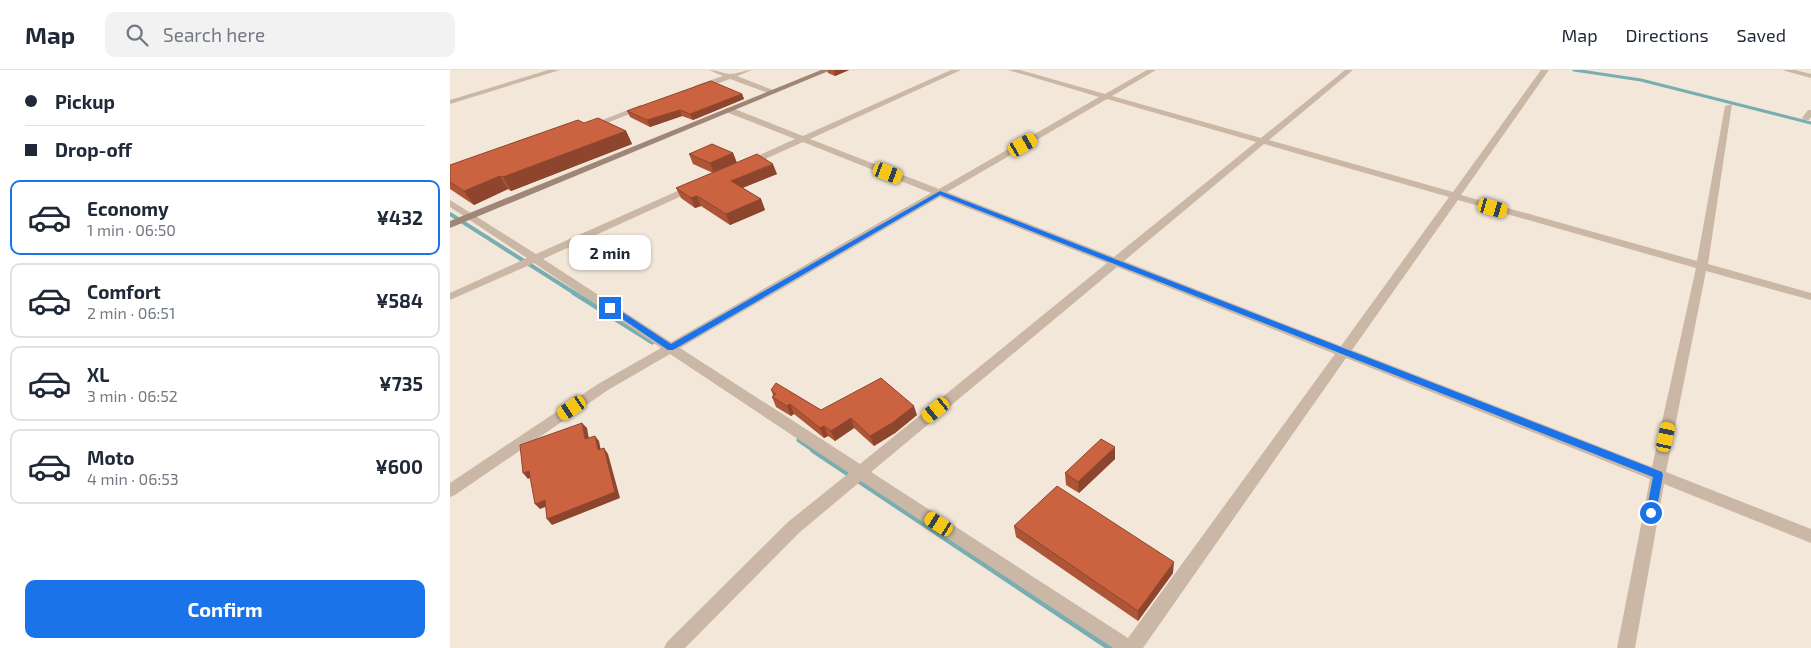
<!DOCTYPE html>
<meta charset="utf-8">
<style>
body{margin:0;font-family:"Exo 2",sans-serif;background:#f2f2f3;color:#1f2937;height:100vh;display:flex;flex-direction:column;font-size:19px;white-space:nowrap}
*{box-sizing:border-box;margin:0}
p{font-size:16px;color:#747a83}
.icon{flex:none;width:28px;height:28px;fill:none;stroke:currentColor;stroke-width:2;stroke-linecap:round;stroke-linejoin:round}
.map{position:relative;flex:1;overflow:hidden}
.sheet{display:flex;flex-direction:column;background:#fff;width:450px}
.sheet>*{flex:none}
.banner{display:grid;align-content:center;height:110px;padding:0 25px;background:#fff}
.end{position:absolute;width:22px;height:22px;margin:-11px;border:6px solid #1a73e8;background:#fff;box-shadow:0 0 0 2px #fff}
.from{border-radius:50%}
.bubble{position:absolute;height:35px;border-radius:10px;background:#fff;box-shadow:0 1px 4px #0004;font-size:16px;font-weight:700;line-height:35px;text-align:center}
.car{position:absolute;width:15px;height:30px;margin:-15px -8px;border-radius:6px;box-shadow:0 0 4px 1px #0007;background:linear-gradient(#f5c518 24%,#345 0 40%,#f5c518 0 76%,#345 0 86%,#f5c518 0)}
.banner b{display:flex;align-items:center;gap:18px;height:48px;font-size:19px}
.banner b+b{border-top:1px solid #e0e1e3}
.banner i{width:12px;height:12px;background:#1f2937}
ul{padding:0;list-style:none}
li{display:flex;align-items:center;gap:15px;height:75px;margin:0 10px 8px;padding:0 15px;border:2px solid #e0e1e3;border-radius:10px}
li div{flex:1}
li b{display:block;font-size:19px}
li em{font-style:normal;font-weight:700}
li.current{border-color:#1a73e8}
li>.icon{width:45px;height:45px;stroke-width:1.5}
.action{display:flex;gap:10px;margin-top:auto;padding:10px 25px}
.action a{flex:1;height:58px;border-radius:10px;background:#1a73e8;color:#fff;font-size:20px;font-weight:700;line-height:58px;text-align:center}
header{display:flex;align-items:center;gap:30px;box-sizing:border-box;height:70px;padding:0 25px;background:#fff;border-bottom:1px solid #e0e1e3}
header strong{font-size:24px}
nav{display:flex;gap:28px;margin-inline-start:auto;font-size:18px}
.search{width:350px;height:45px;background:#f2f2f3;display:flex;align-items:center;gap:12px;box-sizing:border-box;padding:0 18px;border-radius:10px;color:#747a83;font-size:19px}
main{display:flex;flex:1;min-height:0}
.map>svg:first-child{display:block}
</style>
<header>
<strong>Map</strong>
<div class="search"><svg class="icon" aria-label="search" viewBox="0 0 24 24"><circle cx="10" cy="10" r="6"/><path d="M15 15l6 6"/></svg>Search here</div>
<nav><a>Map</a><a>Directions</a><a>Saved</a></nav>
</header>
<main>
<section class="sheet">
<div class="banner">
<b><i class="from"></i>Pickup</b>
<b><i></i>Drop-off</b>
</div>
<ul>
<li class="current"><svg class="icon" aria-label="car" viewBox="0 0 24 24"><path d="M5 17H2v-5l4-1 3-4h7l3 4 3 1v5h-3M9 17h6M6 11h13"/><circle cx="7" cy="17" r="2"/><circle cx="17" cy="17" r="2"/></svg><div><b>Economy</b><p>1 min · 06:50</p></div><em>¥432</em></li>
<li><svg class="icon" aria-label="car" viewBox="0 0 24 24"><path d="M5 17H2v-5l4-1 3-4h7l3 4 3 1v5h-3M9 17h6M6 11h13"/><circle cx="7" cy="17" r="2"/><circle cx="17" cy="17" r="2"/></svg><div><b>Comfort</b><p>2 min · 06:51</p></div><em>¥584</em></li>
<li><svg class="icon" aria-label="car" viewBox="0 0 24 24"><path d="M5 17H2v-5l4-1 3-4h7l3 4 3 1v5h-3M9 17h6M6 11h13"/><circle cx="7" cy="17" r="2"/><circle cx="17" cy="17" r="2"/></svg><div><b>XL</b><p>3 min · 06:52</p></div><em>¥735</em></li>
<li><svg class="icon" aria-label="car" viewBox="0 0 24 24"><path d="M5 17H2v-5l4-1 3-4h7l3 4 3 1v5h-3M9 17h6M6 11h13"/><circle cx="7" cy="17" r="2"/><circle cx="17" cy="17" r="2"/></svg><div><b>Moto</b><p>4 min · 06:53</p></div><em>¥600</em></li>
</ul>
<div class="action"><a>Confirm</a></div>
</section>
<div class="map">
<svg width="1361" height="578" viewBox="0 0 1361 578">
<rect width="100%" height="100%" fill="#f3e7da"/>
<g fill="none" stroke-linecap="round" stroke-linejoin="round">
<!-- stream-far3 -->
<polyline stroke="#78aeb1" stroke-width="3" points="1124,0 1191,10 1361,53"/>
<!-- stream-far2 -->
<polyline stroke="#78aeb1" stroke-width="4" points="0,144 126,224"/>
<!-- stream-far1 -->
<g stroke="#78aeb1" stroke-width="5">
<polyline points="124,223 202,272"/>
<polyline points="349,370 365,381"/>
</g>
<!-- stream -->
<polyline stroke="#78aeb1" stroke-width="6" points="363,380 660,578"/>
<!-- street -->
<g fill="#cbb7a6" fill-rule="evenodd">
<polygon points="98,0 110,0 0,34 0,30"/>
<path d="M259,0C267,0 274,4 280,4C287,4 294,0 302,0L287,6L328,22L321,24L280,9L250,20H244V16L273,6Z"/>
<path d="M501,0H511L360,69L489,119L649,27L558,0H570L655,24L697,0H706L662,26L811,68L895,0H903L819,70L1003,122L1091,0H1099L1011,125L1247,191L1275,36L1282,34L1258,194L1361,223V230L1256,201L1216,402L1361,459V473L1214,414L1185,578H1167L1200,409L896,288L693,578H663L411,411L350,462L235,578H214L217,572L338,452L399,403L220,284L158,320L5,425L0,427V413L148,314L211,278L84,193L0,230V223L77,188L0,137V130L86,184L241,115H247V119L93,189L221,272L481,123L353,72L300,96H294V92L345,69L276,42V38H282L353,66ZM657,29L806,72L664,187L497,122ZM814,74L999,127L891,276L674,191ZM490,127L657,193L410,394L230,278ZM1008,130L1246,198L1202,397L902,280ZM667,197L885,284L678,568L421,402Z"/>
<polygon points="1332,0 1345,0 1361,4 1361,8"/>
<polygon points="190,35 197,37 142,59 135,57"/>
<polygon points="1358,40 1361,40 1361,47 1359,50 1353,50 1352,48"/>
</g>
<!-- secondary -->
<polygon fill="#9f8677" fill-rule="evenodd" points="371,0 381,0 0,158 0,151"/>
</g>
<!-- wall -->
<g fill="#af5537">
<polygon points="377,0 399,0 385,6 378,3"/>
<polygon points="292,24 294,29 243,50 232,46 200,57 180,47 177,41"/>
<polygon points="134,53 176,61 182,74 61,121 58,119 24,135 0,119 0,95"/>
<polygon points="283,83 287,93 327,104 292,118 311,129 315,140 280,155 251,136 245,138 231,128 226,118 263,103 243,94 239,84"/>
<polygon points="321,320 371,340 467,345 445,363 424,376 404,358 385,371 378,366 374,368 344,344 341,346 326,337 322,327 323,325"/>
<polygon points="665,377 665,389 629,423 616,415 615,403"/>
<polygon points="564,456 723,503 688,551 566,467"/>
</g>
<!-- shaded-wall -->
<g fill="#8e452d">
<polygon points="387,0 399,0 385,6 384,1"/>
<polygon points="292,24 294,29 243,50 240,44"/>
<polygon points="230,40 232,46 200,57 197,50"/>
<polygon points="176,61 182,74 61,121 53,107"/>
<polygon points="283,83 287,93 264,103 260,93"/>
<polygon points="323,94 327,104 285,121 281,111"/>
<polygon points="50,106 58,119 24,135 14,121"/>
<polygon points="247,126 251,136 245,138 241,128"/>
<polygon points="311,129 315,140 280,155 276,144"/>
<polygon points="340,334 344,344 341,346 337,336"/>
<polygon points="464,336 467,345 445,363 424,376 420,366"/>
<polygon points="401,348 404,358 385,371 381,361"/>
<polygon points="132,353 137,358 140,375 135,369"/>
<polygon points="374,356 378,366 374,368 370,358"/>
<polygon points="145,366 149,371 152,386 148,380"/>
<polygon points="665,377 665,389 629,423 628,412"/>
<polygon points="154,378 158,384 170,428 102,455 97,449"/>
<polygon points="79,401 84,406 78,409 73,403"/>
<polygon points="95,430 100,435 90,439 85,434"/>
<polygon points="724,492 723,503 688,551 688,541"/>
</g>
<!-- building -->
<g fill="#cb6340" stroke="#8e452d">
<polygon points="261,11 292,24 240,44 230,40 197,50 177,41"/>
<polygon points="148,48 176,61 53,107 50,106 14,121 0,112 0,95 128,50 134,53"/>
<polygon points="262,74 283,83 260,93 239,84"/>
<polygon points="307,84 323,94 281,111 311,129 276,144 247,126 241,128 226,118"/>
<polygon points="431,308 464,336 442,353 420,366 401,348 381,361 374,356 370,358 340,334 337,336 322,327 326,324 321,320 326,313 371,340"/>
<polygon points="132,353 135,369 145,366 148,380 154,378 165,422 97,449 95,430 85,434 79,401 73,403 70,375"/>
<polygon points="651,369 665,377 628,412 615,403"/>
<polygon points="607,416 724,492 688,541 564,456"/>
</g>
<!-- route -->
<polygon fill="#1a73e8" points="490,121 1212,402 1213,405 1206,443 1201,447 1196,443 1203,407 490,125 223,280 218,280 156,238 163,236 221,274"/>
</svg>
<i class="end from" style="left:1201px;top:443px"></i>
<i class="end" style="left:160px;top:238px"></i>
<div class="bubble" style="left:119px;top:165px;width:82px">2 min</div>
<i class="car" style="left:573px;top:75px;rotate:60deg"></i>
<i class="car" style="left:438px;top:103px;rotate:111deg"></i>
<i class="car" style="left:1043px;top:138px;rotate:106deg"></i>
<i class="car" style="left:122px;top:338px;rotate:236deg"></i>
<i class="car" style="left:486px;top:340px;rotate:231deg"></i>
<i class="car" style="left:1216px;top:367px;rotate:12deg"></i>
<i class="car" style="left:489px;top:454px;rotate:303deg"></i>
</div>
</main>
